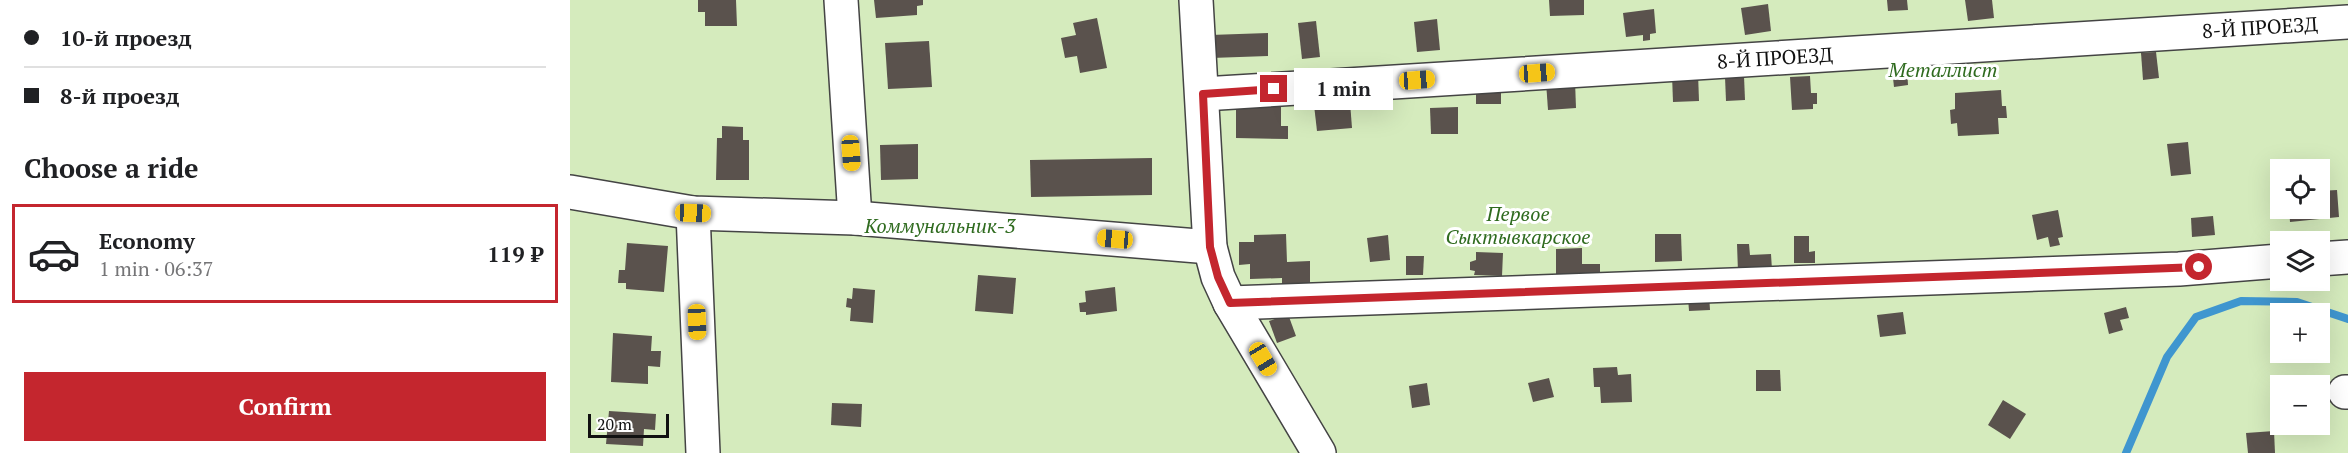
<!DOCTYPE html>
<meta charset="utf-8">
<style>
body{margin:0;font-family:"PT Serif",serif;background:#f2f2f2;color:#202124;height:100vh;display:flex;flex-direction:column;font-size:22px;white-space:nowrap}
*{box-sizing:border-box;margin:0}
p{font-size:20px;color:#757577}
.icon{flex:none;width:33px;height:33px;fill:none;stroke:currentColor;stroke-width:2;stroke-linecap:round;stroke-linejoin:round}
.map{position:relative;flex:1;overflow:hidden}
.side{display:flex;flex-direction:column;background:#fff;width:570px}
.side>*{flex:none}
.hud{display:grid;align-content:center;height:132px;padding:0 24px;background:#fff}
.controls{position:absolute;left:1700px;top:159px;display:grid;gap:12px}
.controls a{display:grid;place-items:center;width:60px;height:60px;border-radius:0px;background:#fff;box-shadow:0 6px 24px #0002;font-size:30px}
.scale{position:absolute;left:18px;bottom:15px;width:81px;box-sizing:border-box;padding-left:6px;border:3px solid #111;border-top:0;font-size:16px;line-height:21px;white-space:nowrap;color:#111;-webkit-text-stroke:4px #fff;paint-order:stroke}
.end{position:absolute;width:27px;height:27px;margin:-14px;border:8px solid #c4262e;background:#fff;box-shadow:0 0 0 3px #fff}
.from{border-radius:50%}
.bubble{position:absolute;height:42px;border-radius:0px;background:#fff;box-shadow:0 6px 24px #0002;font-size:20px;font-weight:700;line-height:42px;text-align:center}
.car{position:absolute;width:18px;height:36px;margin:-18px -9px;border-radius:8px;box-shadow:0 0 4px 2px #0007;background:linear-gradient(#f5c518 24%,#345 0 40%,#f5c518 0 76%,#345 0 86%,#f5c518 0)}
.hud b{display:flex;align-items:center;gap:21px;height:57px;font-size:22px}
.hud b+b{border-top:2px solid #e0e0e0}
.hud i{width:15px;height:15px;background:#202124}
ul{padding:0;list-style:none}
li{display:flex;align-items:center;gap:18px;height:99px;margin:0 12px 9px;padding:0 12px;border:3px solid transparent;border-radius:0px}
li div{flex:1}
li b{display:block;font-size:22px}
li em{font-style:normal;font-weight:700}
li.current{border-color:#c4262e}
li>.icon{width:54px;height:54px;stroke-width:1.5}
h2{padding:0 24px;font-size:27px;line-height:72px}
.primary-button{display:flex;gap:12px;margin-top:auto;padding:12px 24px}
.primary-button a{flex:1;height:69px;border-radius:0px;background:#c4262e;color:#fff;font-size:24px;font-weight:700;line-height:69px;text-align:center}
main{display:flex;flex:1;min-height:0}
.map>svg:first-child{display:block}
</style>
<main>
<section class="side">
<div class="hud">
<b><i class="from"></i>10-й проезд</b>
<b><i></i>8-й проезд</b>
</div>
<h2>Choose a ride</h2>
<ul>
<li class="current"><svg class="icon" aria-label="car" viewBox="0 0 24 24"><path d="M5 17H2v-5l4-1 3-4h7l3 4 3 1v5h-3M9 17h6M6 11h13"/><circle cx="7" cy="17" r="2"/><circle cx="17" cy="17" r="2"/></svg><div><b>Economy</b><p>1 min · 06:37</p></div><em>119 ₽</em></li>
</ul>
<div class="primary-button"><a>Confirm</a></div>
</section>
<div class="map">
<svg width="1778" height="453" viewBox="0 0 1778 453">
<rect width="100%" height="100%" fill="#fffdf5"/>
<!-- green -->
<path fill="#d5ebbd" fill-rule="evenodd" d="M0,0H1778V453H0ZM1710,170H1749V208H1710ZM1710,242H1749V280H1710ZM1710,314H1749V352H1710ZM1710,386H1749V424H1710Z"/>
<g fill="none" stroke-linecap="round" stroke-linejoin="round">
<!-- stream -->
<polyline stroke="#3f96cf" stroke-width="8" points="1556,453 1597,357 1626,317 1671,301 1727,302 1778,319"/>
</g>
<!-- building -->
<g fill="#5a524d">
<polygon points="128,0 166,0 167,26 135,26 135,12 128,12"/>
<polygon points="304,0 353,0 353,5 347,6 347,15 306,18"/>
<polygon points="979,0 1014,0 1014,15 980,16"/>
<polygon points="1317,0 1337,0 1338,10 1318,11"/>
<polygon points="1395,0 1422,0 1424,18 1398,21"/>
<polygon points="1198,4 1201,31 1175,35 1171,8"/>
<polygon points="1084,9 1086,33 1080,34 1080,40 1073,41 1073,35 1056,37 1053,13"/>
<polygon points="527,18 537,68 510,73 507,56 495,58 491,38 506,35 503,23"/>
<polygon points="867,19 870,50 847,52 844,22"/>
<polygon points="746,21 750,57 732,59 728,23"/>
<polygon points="698,33 698,56 641,58 640,35"/>
<polygon points="359,41 362,87 318,89 315,43"/>
<polygon points="1586,52 1589,78 1573,80 1571,53"/>
<polygon points="1337,67 1338,85 1324,87 1322,69"/>
<polygon points="1128,73 1129,101 1103,102 1102,75"/>
<polygon points="1174,76 1175,100 1156,101 1155,77"/>
<polygon points="1240,76 1241,93 1247,93 1247,104 1243,104 1243,109 1222,110 1220,77"/>
<polygon points="1005,81 1006,108 978,110 976,82"/>
<polygon points="931,83 931,104 906,104 906,84"/>
<polygon points="1431,90 1432,106 1436,106 1437,118 1428,118 1429,134 1388,136 1387,123 1381,124 1380,110 1385,109 1385,93"/>
<polygon points="780,102 782,128 747,131 744,105"/>
<polygon points="666,106 711,106 711,126 718,126 718,139 666,138"/>
<polygon points="888,107 888,134 861,134 860,108"/>
<polygon points="152,126 173,127 173,140 179,140 179,180 146,180 147,138 152,138"/>
<polygon points="1618,142 1621,174 1601,176 1597,144"/>
<polygon points="348,144 348,179 311,180 310,145"/>
<polygon points="582,158 582,195 461,197 460,160"/>
<polygon points="1767,190 1769,217 1720,222 1719,208 1749,208 1749,191"/>
<polygon points="1488,210 1493,237 1488,238 1490,245 1480,247 1478,237 1467,240 1462,215"/>
<polygon points="1643,216 1645,235 1622,237 1621,218"/>
<polygon points="716,234 717,262 740,261 740,286 712,287 712,278 680,279 680,264 669,265 669,242 684,242 684,235"/>
<polygon points="1085,234 1111,234 1112,261 1085,262"/>
<polygon points="818,235 820,260 800,262 797,238"/>
<polygon points="1224,236 1239,236 1239,252 1245,251 1245,263 1224,263"/>
<polygon points="57,243 98,246 94,292 56,289 56,283 48,283 49,270 55,270"/>
<polygon points="1167,244 1179,244 1180,255 1201,254 1202,270 1168,272"/>
<polygon points="1012,248 1012,264 1030,264 1030,277 986,277 986,249"/>
<polygon points="906,252 933,253 932,276 904,275 905,271 900,270 900,262 906,260"/>
<polygon points="836,256 854,256 853,275 836,275"/>
<polygon points="408,275 446,278 443,314 405,311"/>
<polygon points="545,287 547,311 516,315 516,312 510,312 509,303 516,302 515,291"/>
<polygon points="283,288 305,290 303,323 280,321 281,308 276,307 277,298 282,299"/>
<polygon points="1139,295 1140,310 1119,311 1118,297"/>
<polygon points="1556,307 1559,318 1550,320 1553,330 1539,334 1534,313"/>
<polygon points="1333,312 1336,334 1310,337 1307,315"/>
<polygon points="718,314 726,336 707,343 699,321"/>
<polygon points="43,333 82,336 81,351 91,351 90,367 78,366 78,384 41,382"/>
<polygon points="1047,367 1048,375 1061,374 1062,402 1031,403 1030,387 1024,387 1023,368"/>
<polygon points="1186,370 1210,370 1211,391 1186,391"/>
<polygon points="979,378 984,397 963,402 958,383"/>
<polygon points="857,383 860,405 842,408 839,386"/>
<polygon points="1433,400 1456,414 1440,439 1418,425"/>
<polygon points="262,403 292,404 291,427 261,425"/>
<polygon points="39,411 86,414 85,430 74,429 73,446 36,444"/>
<polygon points="1704,431 1705,453 1678,453 1676,433"/>
</g>
<g fill="none" stroke-linecap="round" stroke-linejoin="round">
<!-- minor casing -->
<g stroke="#444" stroke-width="36">
<g id="minor">
<polyline points="271,0 285,218"/>
<polyline points="626,0 640,247 648,277 660,303 749,453"/>
<path id="s1" d="M633,94L1778,22"/>
<polyline points="0,192 123,213 285,218 640,247"/>
<polyline points="123,213 133,453"/>
<polyline points="1749,259 1778,257"/>
<polyline points="660,303 1609,269 1710,261"/>
<polyline points="1775,392 1778,392"/>
</g>
</g>
<!-- minor -->
<use href="#minor" stroke="#fff" stroke-width="33"/>
</g>
<g fill="none" stroke-linecap="round" stroke-linejoin="round">
<!-- route -->
<polyline stroke="#c4262e" stroke-width="8" points="704,89 633,94 640,247 648,277 660,303 1629,267"/>
</g>
<g text-anchor="middle" stroke-width="6" stroke-linejoin="round" paint-order="stroke">
<!-- street labels -->
<g font-size="20" fill="#111" stroke="#fff">
<text dy="7" stroke="none"><textPath href="#s1" startOffset="1059">8-Й ПРОЕЗД</textPath></text>
<text dy="7" stroke="none"><textPath href="#s1" startOffset="573">8-Й ПРОЕЗД</textPath></text>
</g>
<!-- park labels -->
<g font-size="20" font-style="italic" fill="#2f6b1f" stroke="#fff">
<text x="1373" y="77">Металлист</text>
<text x="948" y="221">Первое<tspan x="948" dy="23">Сыктывкарское</tspan></text>
<text x="370" y="233">Коммунальник-3</text>
</g>
</g>
</svg>
<div class="controls">
<a><svg class="icon" aria-label="locate" viewBox="0 0 24 24"><circle cx="12" cy="12" r="6"/><path d="M12 2v4M12 18v4M2 12h4M18 12h4"/></svg></a>
<a><svg class="icon" aria-label="layers" viewBox="0 0 24 24"><path d="M12 4l9 5-9 5-9-5zM3 14l9 5 9-5"/></svg></a>
<a>+</a>
<a>−</a>
</div>
<div class="scale">20 m</div>
<i class="end from" style="left:1629px;top:267px"></i>
<i class="end" style="left:704px;top:89px"></i>
<div class="bubble" style="left:724px;top:68px;width:99px">1 min</div>
<i class="car" style="left:967px;top:73px;rotate:86deg"></i>
<i class="car" style="left:847px;top:80px;rotate:86deg"></i>
<i class="car" style="left:281px;top:153px;rotate:176deg"></i>
<i class="car" style="left:123px;top:213px;rotate:92deg"></i>
<i class="car" style="left:545px;top:239px;rotate:275deg"></i>
<i class="car" style="left:127px;top:322px;rotate:178deg"></i>
<i class="car" style="left:693px;top:359px;rotate:149deg"></i>
</div>
</main>
